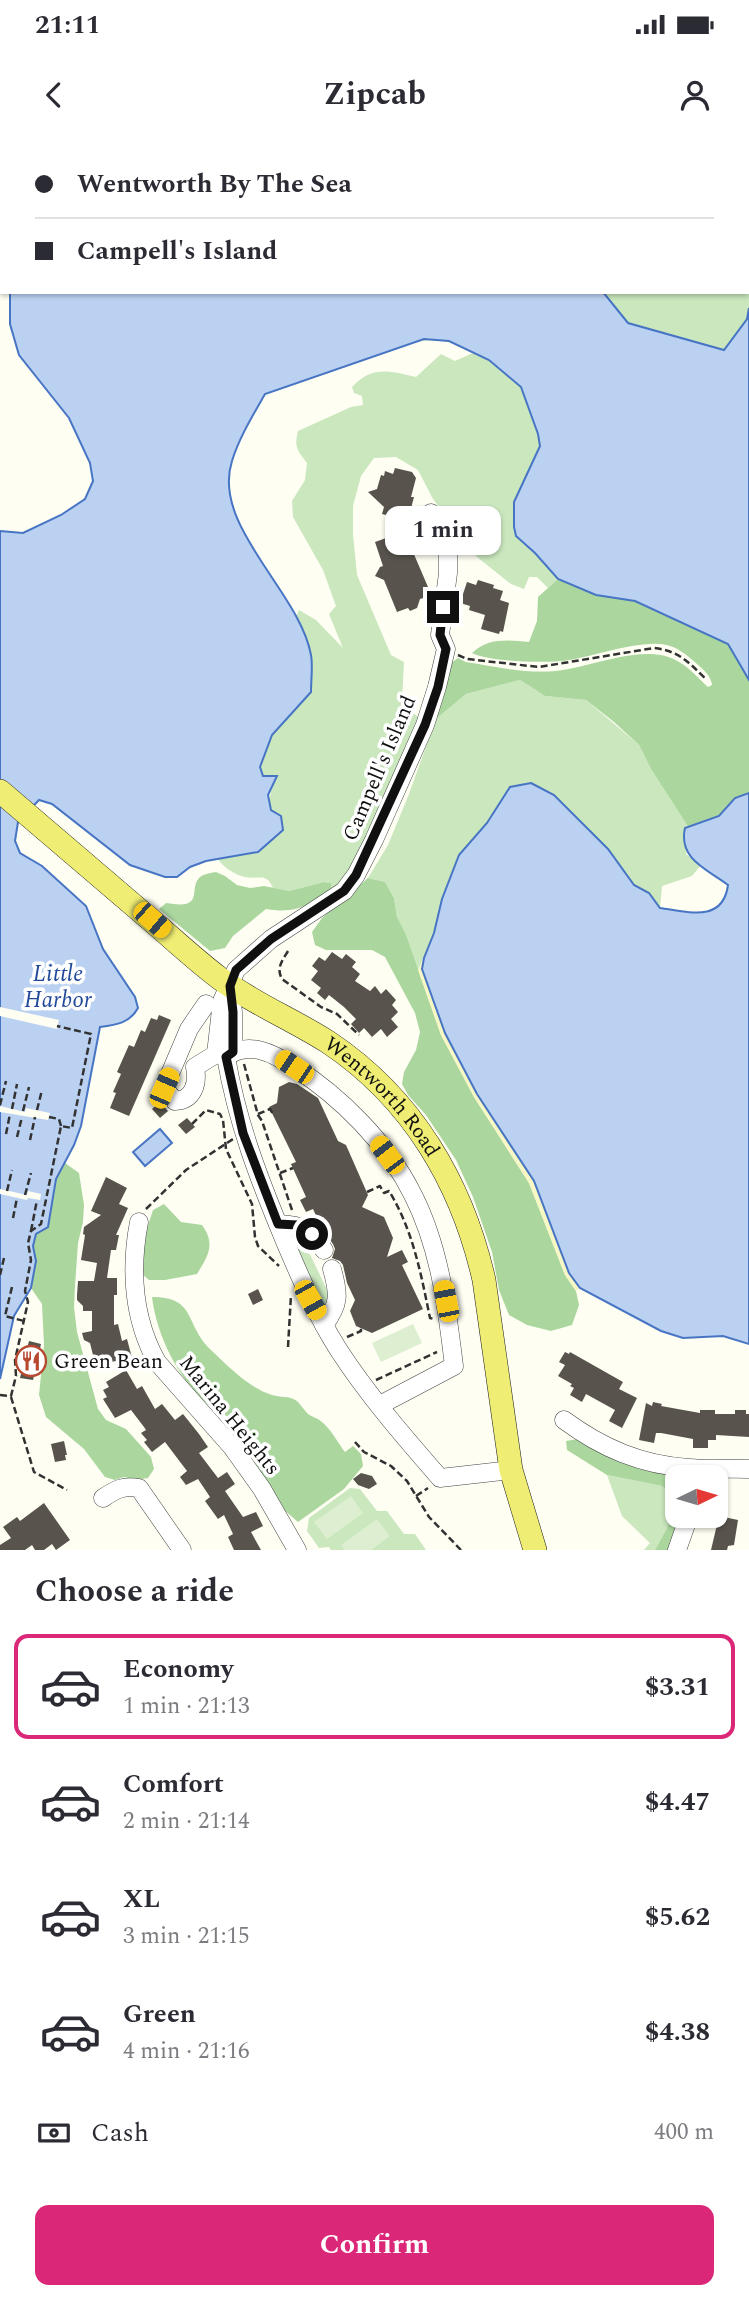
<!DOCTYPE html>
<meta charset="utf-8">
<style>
body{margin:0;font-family:Spectral,serif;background:#f2f2f3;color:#2b2b33;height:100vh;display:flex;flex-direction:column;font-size:26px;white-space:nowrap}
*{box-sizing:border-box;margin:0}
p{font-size:23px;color:#7c7c81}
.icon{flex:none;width:38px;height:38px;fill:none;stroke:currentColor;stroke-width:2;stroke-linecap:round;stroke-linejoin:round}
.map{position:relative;height:1410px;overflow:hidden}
.details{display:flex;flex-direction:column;background:#fff;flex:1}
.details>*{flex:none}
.guide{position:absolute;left:0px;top:0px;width:749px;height:154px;box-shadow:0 2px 5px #0004;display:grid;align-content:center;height:154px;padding:0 35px;background:#fff}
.needle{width:46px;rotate:85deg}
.controls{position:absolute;left:665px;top:1325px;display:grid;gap:14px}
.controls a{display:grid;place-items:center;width:63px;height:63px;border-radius:14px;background:#fff;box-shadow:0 2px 5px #0004;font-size:35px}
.end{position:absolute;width:32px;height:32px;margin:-16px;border:9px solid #101010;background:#fff;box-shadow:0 0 0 4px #fff}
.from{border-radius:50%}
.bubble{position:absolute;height:49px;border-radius:14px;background:#fff;box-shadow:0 2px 5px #0004;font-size:23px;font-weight:700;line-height:49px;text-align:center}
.car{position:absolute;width:21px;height:42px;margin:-21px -10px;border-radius:9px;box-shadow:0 0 5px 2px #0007;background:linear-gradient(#f5c518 24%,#345 0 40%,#f5c518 0 76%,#345 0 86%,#f5c518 0)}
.guide b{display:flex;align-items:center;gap:24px;height:66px;font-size:26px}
.guide b+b{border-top:2px solid #e1e1e2}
.guide i{width:18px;height:18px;background:#2b2b33}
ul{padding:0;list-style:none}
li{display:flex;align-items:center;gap:21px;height:105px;margin:0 14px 10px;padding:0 21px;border:4px solid transparent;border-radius:14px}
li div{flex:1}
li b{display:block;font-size:26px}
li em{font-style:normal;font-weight:700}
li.current{border-color:#db2777}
li>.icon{width:63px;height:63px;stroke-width:1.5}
h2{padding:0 35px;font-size:32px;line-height:84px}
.pay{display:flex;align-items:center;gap:18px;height:77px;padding:0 35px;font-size:26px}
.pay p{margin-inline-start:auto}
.action{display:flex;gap:14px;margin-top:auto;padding:14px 35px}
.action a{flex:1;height:80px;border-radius:14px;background:#db2777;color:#fff;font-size:28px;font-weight:700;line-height:80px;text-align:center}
.status{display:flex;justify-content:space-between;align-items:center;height:49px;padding:0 35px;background:#fff;direction:ltr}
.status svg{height:19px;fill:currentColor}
header{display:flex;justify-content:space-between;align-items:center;height:91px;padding:0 35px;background:#fff;font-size:32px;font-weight:700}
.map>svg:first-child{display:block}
</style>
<div class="status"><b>21:11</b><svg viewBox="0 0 49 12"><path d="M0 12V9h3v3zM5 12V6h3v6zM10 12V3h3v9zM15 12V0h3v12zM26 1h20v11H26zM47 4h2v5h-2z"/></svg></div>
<header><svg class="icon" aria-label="back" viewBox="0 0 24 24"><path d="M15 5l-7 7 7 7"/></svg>Zipcab<svg class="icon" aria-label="person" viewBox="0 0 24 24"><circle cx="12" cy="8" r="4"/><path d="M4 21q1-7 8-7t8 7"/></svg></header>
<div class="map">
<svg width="749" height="1410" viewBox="0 0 749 1410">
<rect width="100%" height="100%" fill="#fefef3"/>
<!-- green -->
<g fill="#cae7be">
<path d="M383,0H749V540L728,504L558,439L548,448L537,437H529L524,449L511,444L477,417L433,359L418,330L396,317L374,318L361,336L353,366V394L357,435L391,515L404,522L402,561L405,569L421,578L348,738L331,749L330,743L324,742L289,751L273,748C266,732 259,740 245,737C235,735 223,727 218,719L258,712L283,690C269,667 265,661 277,637L263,636L260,627L272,595L311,552V514L296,477L299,470L316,480L343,508L329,474L336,466L323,430L293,377L292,361L305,340L307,323C297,310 294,307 298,291L351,267L363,265L362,256L354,253L352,247C372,225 390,231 416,237L441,214L455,221L473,213C439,192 418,201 383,211L425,152H747V2H382Z"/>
<polygon points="520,540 545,556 586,560 639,605 651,629 689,688 686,714 701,725 692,736 662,746 660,768 649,753 634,745 608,709 554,655 510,647 487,683 459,715 442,759 434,793 418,830 397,777 394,758 385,742 368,738 388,705 409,654 436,579 466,554"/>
<polygon points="294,1095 302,1098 329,1154 326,1164 322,1165 291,1098"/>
<polygon points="607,1335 662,1346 672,1355 667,1388 655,1410 644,1410 650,1403 622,1376"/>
<polygon points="350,1348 360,1349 377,1371 387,1371 404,1394 415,1394 426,1410 331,1410 329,1407 319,1408 307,1391 309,1378"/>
</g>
<!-- forest -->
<g fill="#abd79f">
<path d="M558,439L596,455L635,461L728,504L749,540V653L735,658L719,676L689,688L651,629L639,605L614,582L586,560L545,556L520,540L466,554L436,579L451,523L458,518L466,522C498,527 531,535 563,530C596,525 649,502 679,522C690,528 699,539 708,547L712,545C711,536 704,530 697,524C689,517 680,509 670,506C645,497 590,518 563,521C542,523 490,522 472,513C488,497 509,500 529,502L537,481L538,457Z"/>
<path d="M216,732L225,736L237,745L250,748L264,746L289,751L324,742L331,743V749C307,766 297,774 266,769L233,796L225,808L210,811L159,769L166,763C207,770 187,749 200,737C204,734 210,733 216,732Z"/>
<polygon points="368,738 385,742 394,758 397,777 406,795 441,895 474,957 529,1043 565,1135 576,1151 579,1165 572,1185 551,1191 527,1185 509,1175 499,1150 492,1112 473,1057 456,1020 426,975 408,955 402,944 404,932 416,910 420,892 415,873 385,817 372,810 326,810 315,805 312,792 322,778"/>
<polygon points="65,1023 79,1033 84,1065 83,1082 78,1103 75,1146 74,1167 77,1192 98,1269 106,1280 126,1289 151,1317 154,1329 148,1338 136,1340 124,1337 115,1340 105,1337 84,1309 46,1277 39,1255 44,1205 42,1164 31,1148 36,1121 33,1106 36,1094 48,1086 56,1039"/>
<path d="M164,1064L181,1082L202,1085C216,1104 208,1116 197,1134L165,1140H149L142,1134L143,1101L153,1070Z"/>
<path d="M152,1157C197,1157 184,1184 211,1210C228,1226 249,1248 272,1255C281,1258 289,1255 297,1261C301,1265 304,1270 308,1274C312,1277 318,1278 322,1282C331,1289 338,1303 345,1312L353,1306L361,1314L363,1326L344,1349L298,1382L283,1369L246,1317L248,1299C243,1292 238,1283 230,1278C224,1274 217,1271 211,1267C179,1241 157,1197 152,1157Z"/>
<polygon points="578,1299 622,1323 679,1337 677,1376 680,1376 669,1410 655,1410 667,1388 672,1355 662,1346 607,1335 567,1310 566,1301"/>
</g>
<!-- sand -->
<polygon fill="#f6f7c3" points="424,818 422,829 445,893 477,954 534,1041 569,1133 580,1148 576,1151 565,1135 529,1043 474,957 441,895 418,830"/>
<!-- pitch -->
<g fill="#ddefd0">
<polygon points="413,1184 422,1203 381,1222 372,1203"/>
<polygon points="351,1356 363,1373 327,1399 314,1382"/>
<polygon points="377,1379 390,1396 371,1410 345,1410 341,1405"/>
</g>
<!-- water -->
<g fill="#bbd1f2" stroke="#4775c4" stroke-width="2">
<polygon points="9,0 401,0 10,2"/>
<path d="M10,152H603L628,183L724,210L747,179L749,168V540L728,504L635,461L596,455L558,439L535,413L516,396L514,387V362L540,306L538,294L521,247L489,220L449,201L424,199L265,254C253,275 239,298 232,321C211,386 300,452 311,515C313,526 311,540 311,552L272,595L260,627L263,636H277L268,655L271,670L281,676L283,690L258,712L206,721L190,727L177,737H165L130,725L52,664L39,660L18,682L15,701L20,713L42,726L86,766L103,809L135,857L138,868C130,883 116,885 100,887L81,986L74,1005L56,1039L48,1087L36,1094L33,1106L36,1121L31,1148L14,1176L0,1239V391L23,393L61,375L85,359L93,341L90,323L69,278L19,215L10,184Z"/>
<path d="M531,643L554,655L608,709L634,745L649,753L660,768C688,772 723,783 728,745C707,729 678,719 685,688L719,676L735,658L749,653V1204L723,1196L683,1198L661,1191L580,1148L569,1133L534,1041L477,954L445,893L422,829L424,818L434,793L442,759L459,715L487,683L510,647Z"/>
<polygon points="160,989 172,1003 145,1026 133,1012"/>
</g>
<!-- pier -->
<g fill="#fefef3">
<polygon points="0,867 59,880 57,889 0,876"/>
<polygon points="0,966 25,972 26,968 50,973 48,980 0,972"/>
<polygon points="0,1049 27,1055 28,1051 41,1054 40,1060 28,1058 27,1060 0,1054"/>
</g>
<!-- building -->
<g fill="#58544d">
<polygon points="395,328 412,332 416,338 411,357 414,357 409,376 390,376 382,374 384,367 368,352 377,349 381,335 384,336 385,331 393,334"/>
<polygon points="425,384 430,398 410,405 428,447 424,449 427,457 420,459 417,468 410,471 408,468 397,472 384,440 375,436 380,427 383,426 375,402"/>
<polygon points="478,440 494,445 493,448 503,451 500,460 509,463 503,492 500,491 499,494 481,489 485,475 469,470 470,466 460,463 467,442 476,445"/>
<polygon points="332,812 342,819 346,814 356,822 352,827 360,834 355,841 370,851 375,846 381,854 386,849 396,860 392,865 398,872 391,879 398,887 387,897 381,889 372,897 364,888 359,893 351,884 356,879 344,867 329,855 325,860 317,853 321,848 311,840 318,831 312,826 319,817 325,821"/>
<polygon points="159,875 171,880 129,976 110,968 116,953 113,952 121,934 117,932 129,905 134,907 141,890 145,892 151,878 157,880"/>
<polygon points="289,942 297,944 318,958 338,1001 346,1005 368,1055 362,1067 384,1077 393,1098 387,1117 402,1110 408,1122 402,1125 423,1169 372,1193 356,1186 350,1171 355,1160 347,1143 343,1125 340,1121 332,1118 335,1109 333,1104 322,1089 313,1069 306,1072 300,1060 306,1057 291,1024 296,1022 269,967 277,963 279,947"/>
<polygon points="160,962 168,971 160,978 152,969"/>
<polygon points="187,978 195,987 186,994 178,985"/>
<polygon points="106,1037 127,1048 119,1064 128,1068 116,1095 119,1095 116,1110 111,1110 107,1138 117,1138 117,1155 114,1155 114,1185 118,1184 122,1201 127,1199 132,1218 100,1224 94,1219 90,1203 84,1200 82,1193 92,1191 92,1171 83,1171 83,1166 77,1160 77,1155 78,1141 94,1141 97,1123 81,1120 85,1095 83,1094 84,1087 101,1075 91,1071"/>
<polygon points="258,1149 263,1160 253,1165 248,1154"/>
<polygon points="29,1201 41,1204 33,1240 20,1238"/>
<polygon points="565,1212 569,1214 570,1212 623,1242 619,1249 637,1258 622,1288 609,1281 615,1270 586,1254 582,1262 570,1255 574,1248 570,1246 572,1244 558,1236 565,1225 559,1222"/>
<polygon points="126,1230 137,1249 142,1246 155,1269 162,1264 175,1280 183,1274 199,1294 208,1307 199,1313 218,1338 227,1332 235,1344 225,1351 243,1377 256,1372 263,1386 251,1392 261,1410 234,1410 228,1397 233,1394 224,1375 218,1379 205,1361 210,1357 198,1339 186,1345 180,1337 187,1331 165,1302 152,1312 144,1302 147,1300 141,1293 146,1290 144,1287 131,1270 115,1278 103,1259 107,1257 103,1250 109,1247 106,1242"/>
<polygon points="653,1262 662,1264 661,1266 700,1273 700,1270 715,1270 715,1274 735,1274 735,1270 746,1270 746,1274 749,1274 749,1297 716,1295 716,1300 708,1300 708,1308 693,1308 693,1299 661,1293 656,1293 654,1303 639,1300 646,1263 652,1266"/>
<polygon points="64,1301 67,1315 65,1315 66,1320 55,1322 51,1304"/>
<polygon points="361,1333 372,1336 377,1344 369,1349 358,1345 353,1339"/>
<polygon points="44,1363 70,1400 56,1410 52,1404 44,1410 35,1410 32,1405 25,1410 0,1410 0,1405 11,1398 3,1387 17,1377 20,1381"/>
<polygon points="719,1376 738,1380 734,1405 728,1406 727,1410 711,1410"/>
</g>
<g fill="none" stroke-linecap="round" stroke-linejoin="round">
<!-- minor casing -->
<g stroke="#434343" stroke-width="19">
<g id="minor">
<polyline points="230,850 233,872 233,912"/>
<path d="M206,864L189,889L164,948L175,961C194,960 198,943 195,927L216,914"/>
<polyline points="216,914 222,861 236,830 271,799 344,751 356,735 374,700 425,585 437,547 446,509 440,495 448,433 448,404 442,386 431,373"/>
<path d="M216,914L226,917C237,982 259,1039 284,1099C300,1137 316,1174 338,1209C367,1254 405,1298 440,1338L511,1330"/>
<path d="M226,917C248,900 273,913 294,927C341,957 388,1004 413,1055C440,1108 447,1168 454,1226L380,1265"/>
<path d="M139,1082C130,1129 133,1179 157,1222L232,1307L262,1349L297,1410"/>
<path d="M278,1084C304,1085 309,1089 324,1110"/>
<path d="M324,1185C340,1164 339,1154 332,1129"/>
<path d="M564,1280C602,1308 641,1325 689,1328C709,1330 729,1328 749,1329"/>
<path d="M103,1358C115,1350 123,1345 139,1348L182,1410"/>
<polyline points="677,1410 689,1376"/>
</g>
</g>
<!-- major casing -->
<g stroke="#212121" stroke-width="24">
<g id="major">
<path id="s1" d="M0,651C48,692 97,734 145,775C170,796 193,818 218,837C252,863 292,879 328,902C412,958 462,1043 484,1140L511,1330L535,1410"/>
</g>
</g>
<!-- path -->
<g stroke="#323232" stroke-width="2.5" stroke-dasharray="7 3.5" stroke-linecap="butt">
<path d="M458,515L467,519L539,527L654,508C680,511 689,523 707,540"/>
<path d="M288,811C282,821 276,828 282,839L321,867L337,874L359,895"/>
<polyline points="244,924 258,975 262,981 292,1070"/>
<polyline points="0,965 6,941"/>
<polyline points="12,969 17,944"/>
<polyline points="37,970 42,950"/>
<polyline points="23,971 29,947"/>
<polyline points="258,974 270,969 273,974"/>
<polyline points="49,977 59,979 61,986"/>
<polyline points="192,984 206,970 220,974 223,980 226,1009 252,1064 255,1097 258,1106 279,1126"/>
<polyline points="6,994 10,974"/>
<polyline points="17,997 22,977"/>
<polyline points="30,1000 35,977"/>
<polyline points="280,1033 293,1028"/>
<polyline points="7,1051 12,1030"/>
<path d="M367,1052L380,1046L384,1053L389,1051C413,1090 421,1134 430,1178L434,1179"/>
<polyline points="25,1055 31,1033"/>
<polyline points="146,1069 186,1030 233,999"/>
<polyline points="13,1078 17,1058"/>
<polyline points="31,1091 37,1060"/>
<polyline points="0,1135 4,1118"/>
<polyline points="12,1147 5,1176 24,1181"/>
<polyline points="347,1197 361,1191 361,1188"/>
<polyline points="288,1207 291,1155"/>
<polyline points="376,1240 437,1212"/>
<polyline points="0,1255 11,1256 16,1236 15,1220 28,1162 25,1151 31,1120 28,1103 31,1091 41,1084 61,986 72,988 91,894 57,886"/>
<polyline points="11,1257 34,1332 67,1350"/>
<polyline points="355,1302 364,1312 391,1326 407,1341 429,1377 461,1410"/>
<polyline points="416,1356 428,1348"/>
</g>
<!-- minor -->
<use href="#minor" stroke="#fff" stroke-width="18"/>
<!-- major -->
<use href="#major" stroke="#efed73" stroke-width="23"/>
</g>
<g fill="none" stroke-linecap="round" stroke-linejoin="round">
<!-- route -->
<polyline stroke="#101010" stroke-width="9" points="312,1094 297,1085 278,1084 243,993 226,917 233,912 233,872 230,846 236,830 271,799 344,751 356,735 425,585 438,547 446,509 440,495 443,467"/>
</g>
<!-- icons -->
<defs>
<g id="restaurant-ring" transform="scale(1.575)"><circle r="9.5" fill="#fff" stroke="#b74931" stroke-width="1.5"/><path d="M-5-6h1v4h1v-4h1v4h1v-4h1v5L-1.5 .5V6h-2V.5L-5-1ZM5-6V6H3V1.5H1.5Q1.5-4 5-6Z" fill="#b74931"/></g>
</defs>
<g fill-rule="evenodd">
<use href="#restaurant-ring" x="31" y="1221"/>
</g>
<g text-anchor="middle" stroke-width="7" stroke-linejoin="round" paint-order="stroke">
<!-- street labels -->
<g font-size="21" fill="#101010" stroke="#fff">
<text transform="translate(379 628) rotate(-67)" y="7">Campell's Island</text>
<text dy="7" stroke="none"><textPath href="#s1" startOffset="492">Wentworth Road</textPath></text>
<text transform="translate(230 1275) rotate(51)" y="7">Marina Heights</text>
</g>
<!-- poi labels -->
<g font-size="21" fill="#101010" stroke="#fff" text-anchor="start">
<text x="54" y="1228">Green Bean</text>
</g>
<!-- water labels -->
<g font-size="23" font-style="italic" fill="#21499a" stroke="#fff">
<text x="58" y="841">Little<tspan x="58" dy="26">Harbor</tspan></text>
</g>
</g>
</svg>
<div class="controls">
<a><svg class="needle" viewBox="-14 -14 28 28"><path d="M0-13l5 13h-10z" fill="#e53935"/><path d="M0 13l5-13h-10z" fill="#7c7c81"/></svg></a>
</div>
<i class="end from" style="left:312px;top:1094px"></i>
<i class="end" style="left:443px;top:467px"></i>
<div class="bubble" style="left:385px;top:366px;width:116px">1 min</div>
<i class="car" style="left:152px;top:780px;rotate:131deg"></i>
<i class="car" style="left:294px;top:927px;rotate:304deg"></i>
<i class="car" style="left:164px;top:948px;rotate:23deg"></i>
<i class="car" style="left:387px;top:1015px;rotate:323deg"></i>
<i class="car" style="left:310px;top:1160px;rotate:151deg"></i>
<i class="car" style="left:446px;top:1161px;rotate:349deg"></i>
<div class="guide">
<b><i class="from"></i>Wentworth By The Sea</b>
<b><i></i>Campell's Island</b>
</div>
</div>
<section class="details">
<h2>Choose a ride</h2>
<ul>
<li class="current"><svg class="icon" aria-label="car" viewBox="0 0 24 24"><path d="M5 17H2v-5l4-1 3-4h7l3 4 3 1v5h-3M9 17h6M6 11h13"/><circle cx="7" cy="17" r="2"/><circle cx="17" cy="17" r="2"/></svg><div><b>Economy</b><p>1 min · 21:13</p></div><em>$3.31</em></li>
<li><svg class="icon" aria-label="car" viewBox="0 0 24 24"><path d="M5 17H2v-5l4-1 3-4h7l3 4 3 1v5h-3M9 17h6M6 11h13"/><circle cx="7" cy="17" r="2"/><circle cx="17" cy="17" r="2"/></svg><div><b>Comfort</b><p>2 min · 21:14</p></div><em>$4.47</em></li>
<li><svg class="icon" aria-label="car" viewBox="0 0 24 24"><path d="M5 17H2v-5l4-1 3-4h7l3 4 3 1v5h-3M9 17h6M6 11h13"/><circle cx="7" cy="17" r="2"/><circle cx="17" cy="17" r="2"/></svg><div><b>XL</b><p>3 min · 21:15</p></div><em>$5.62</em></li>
<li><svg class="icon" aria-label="car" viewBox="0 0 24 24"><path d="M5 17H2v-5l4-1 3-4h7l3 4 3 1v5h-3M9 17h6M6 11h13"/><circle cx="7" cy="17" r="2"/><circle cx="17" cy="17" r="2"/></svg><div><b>Green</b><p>4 min · 21:16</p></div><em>$4.38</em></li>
</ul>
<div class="pay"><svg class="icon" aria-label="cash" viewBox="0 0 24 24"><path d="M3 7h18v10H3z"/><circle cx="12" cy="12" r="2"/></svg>Cash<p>400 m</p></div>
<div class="action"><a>Confirm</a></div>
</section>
